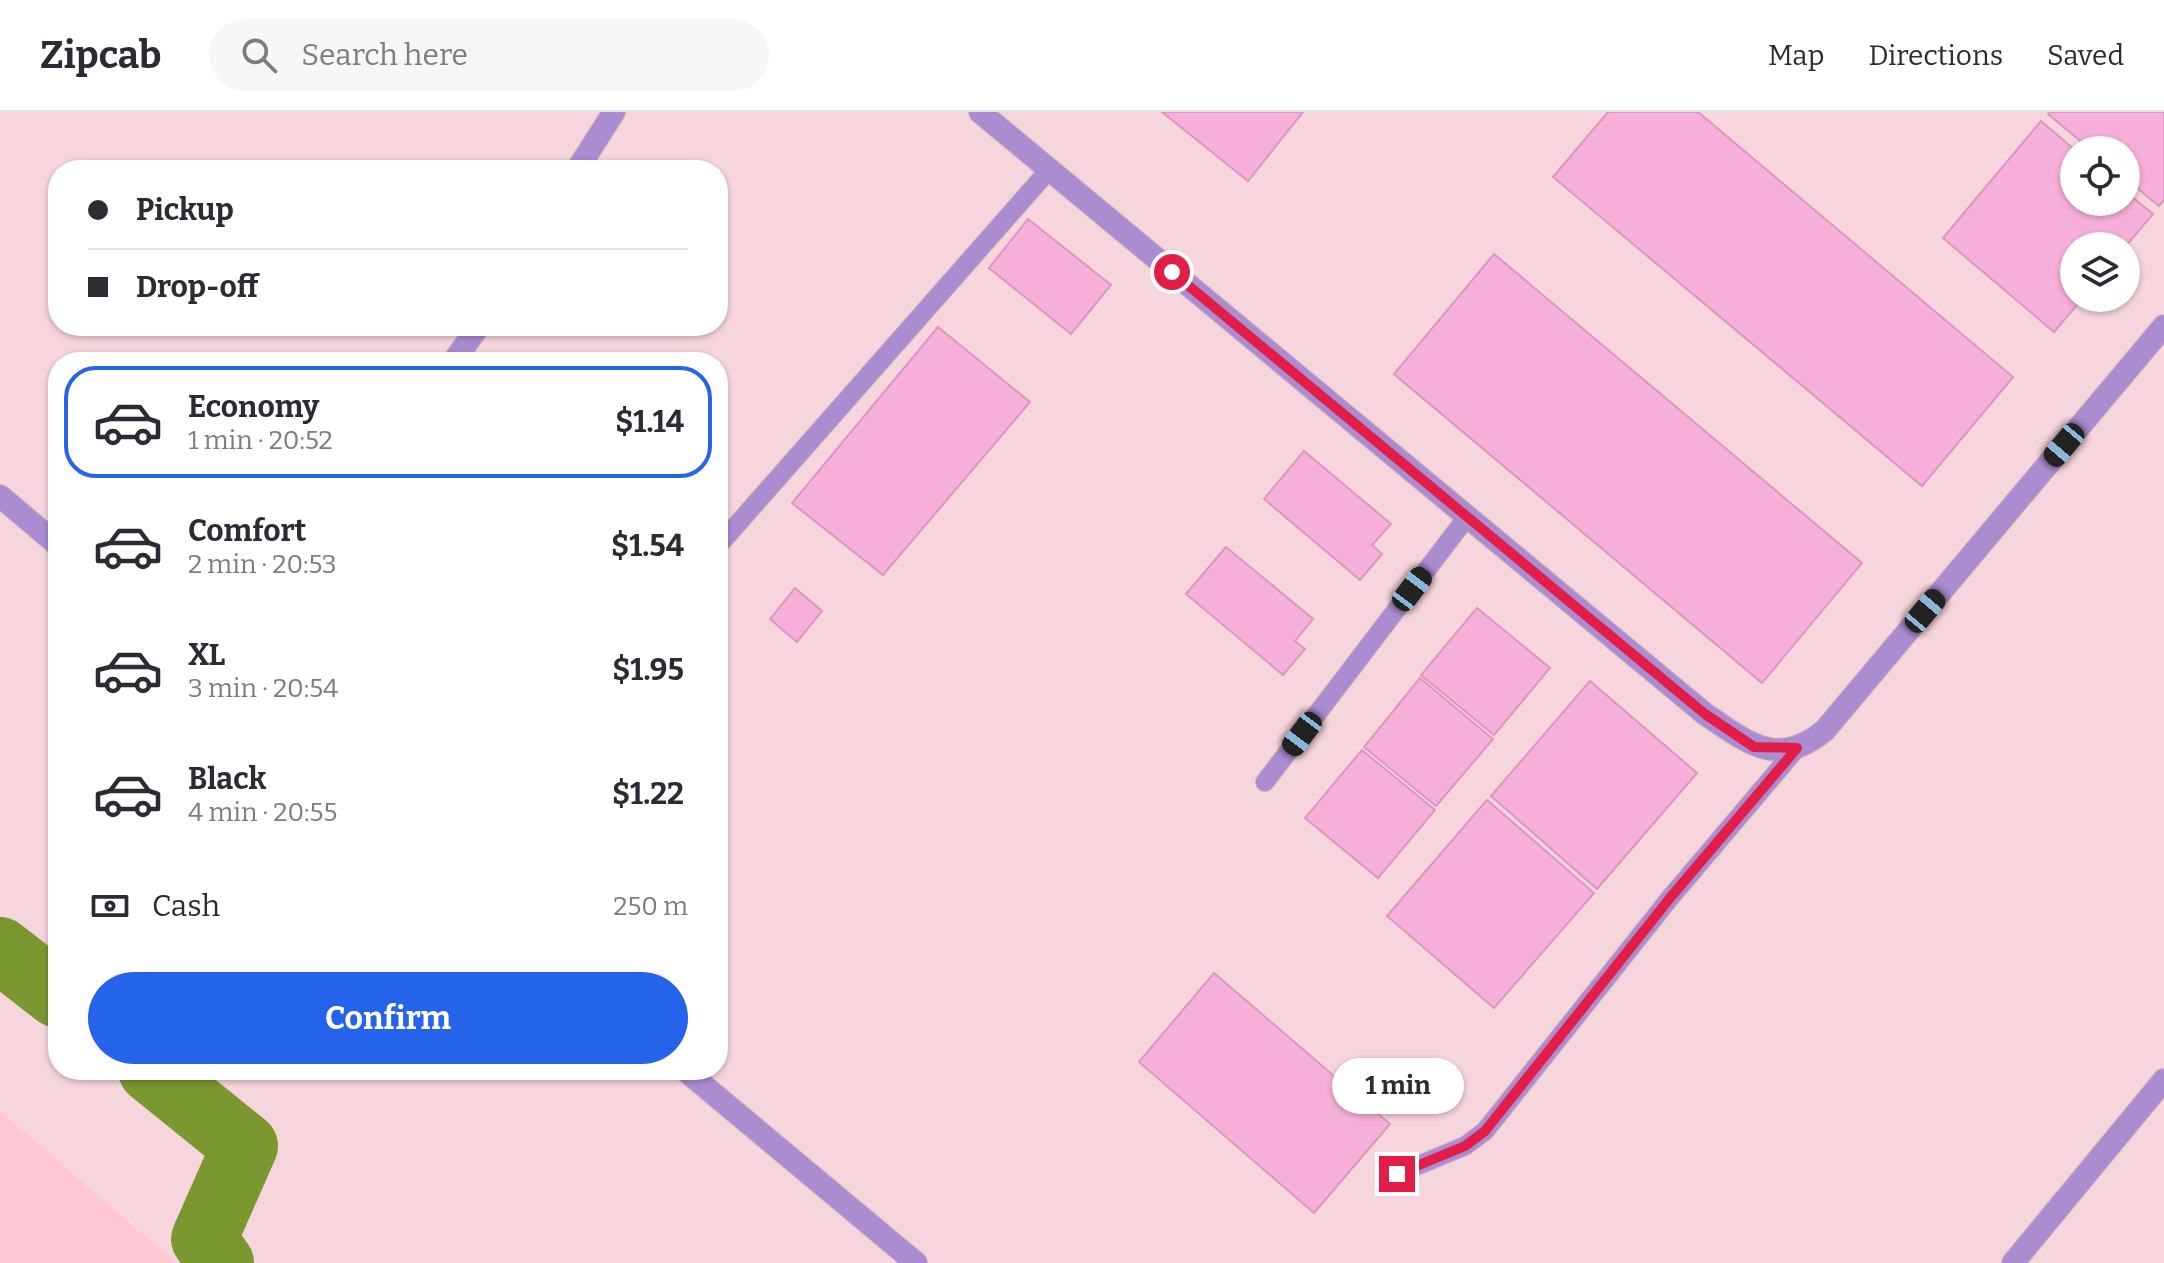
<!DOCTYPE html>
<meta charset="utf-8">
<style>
body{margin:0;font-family:Bitter,serif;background:#f7f7f7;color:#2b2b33;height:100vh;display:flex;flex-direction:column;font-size:30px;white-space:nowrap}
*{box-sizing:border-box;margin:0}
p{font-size:26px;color:#7c7c81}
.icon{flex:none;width:44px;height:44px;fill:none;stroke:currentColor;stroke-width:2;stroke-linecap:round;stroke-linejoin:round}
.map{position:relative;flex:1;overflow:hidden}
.details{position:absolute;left:48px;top:240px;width:680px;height:728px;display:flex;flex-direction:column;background:#fff;border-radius:32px;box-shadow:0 2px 6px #0004}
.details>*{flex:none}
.hud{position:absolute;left:48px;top:48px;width:680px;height:176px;border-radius:32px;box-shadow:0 2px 6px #0004;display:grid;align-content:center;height:176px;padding:0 40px;background:#fff}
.controls{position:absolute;left:2060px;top:24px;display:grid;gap:16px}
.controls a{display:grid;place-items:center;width:80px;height:80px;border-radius:50%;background:#fff;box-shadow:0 2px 6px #0004;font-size:40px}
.end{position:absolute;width:36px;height:36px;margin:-18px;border:10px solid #e11d48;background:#fff;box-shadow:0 0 0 4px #fff}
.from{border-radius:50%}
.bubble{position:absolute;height:56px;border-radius:28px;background:#fff;box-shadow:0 2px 6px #0004;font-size:26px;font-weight:700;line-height:56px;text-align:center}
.car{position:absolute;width:24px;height:48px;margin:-24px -12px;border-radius:10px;box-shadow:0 0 6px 2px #0007;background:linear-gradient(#222 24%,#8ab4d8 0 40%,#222 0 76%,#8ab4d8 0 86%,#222 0)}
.hud b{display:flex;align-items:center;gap:28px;height:76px;font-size:30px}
.hud b+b{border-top:2px solid #e1e1e2}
.hud i{width:20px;height:20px;background:#2b2b33}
ul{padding:14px 0 0;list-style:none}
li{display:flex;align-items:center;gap:24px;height:112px;margin:0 16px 12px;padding:0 24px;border:4px solid transparent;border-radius:32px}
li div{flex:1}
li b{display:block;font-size:30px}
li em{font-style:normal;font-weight:700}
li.current{border-color:#2563eb}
li>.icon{width:72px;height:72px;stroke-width:1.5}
.pay{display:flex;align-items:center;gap:20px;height:88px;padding:0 40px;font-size:30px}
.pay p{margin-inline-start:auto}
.primary-button{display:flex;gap:16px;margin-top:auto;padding:16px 40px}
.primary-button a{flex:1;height:92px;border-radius:48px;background:#2563eb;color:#fff;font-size:32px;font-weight:700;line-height:92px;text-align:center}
header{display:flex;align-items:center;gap:48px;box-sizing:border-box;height:112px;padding:0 40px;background:#fff;border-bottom:2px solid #e1e1e2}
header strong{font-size:38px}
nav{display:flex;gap:44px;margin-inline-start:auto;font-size:28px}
.search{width:560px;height:72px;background:#f7f7f7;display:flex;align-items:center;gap:20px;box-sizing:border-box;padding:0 28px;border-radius:44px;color:#7c7c81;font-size:30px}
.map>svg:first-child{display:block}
</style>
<header>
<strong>Zipcab</strong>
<div class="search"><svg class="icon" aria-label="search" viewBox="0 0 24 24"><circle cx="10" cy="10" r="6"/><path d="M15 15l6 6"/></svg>Search here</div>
<nav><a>Map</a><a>Directions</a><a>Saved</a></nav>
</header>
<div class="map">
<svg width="2164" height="1151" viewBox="0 0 2164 1151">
<rect width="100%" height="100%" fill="#f7d5dc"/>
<!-- built -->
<polygon fill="#fec7d3" points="0,999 176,1151 0,1151"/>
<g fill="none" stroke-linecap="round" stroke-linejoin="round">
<!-- river -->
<g stroke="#7b9830" stroke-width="66">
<polyline points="0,838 58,883"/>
<polyline points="151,958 245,1034 204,1127 221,1151"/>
</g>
</g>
<!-- building -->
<g fill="#f6b0d9" stroke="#dc97c0" stroke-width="2">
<polygon points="1162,0 1303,0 1248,69"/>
<polygon points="1608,0 1698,0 2013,265 1922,374 1553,65"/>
<polygon points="2050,0 2164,0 2164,88 2159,94 2126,67 2126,38 2091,38 2048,2"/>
<polygon points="2041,9 2075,38 2074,90 2126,90 2126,80 2153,102 2126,134 2074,134 2074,186 2083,186 2054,220 1943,126"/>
<polygon points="1028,107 1111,173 1071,222 989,156"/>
<polygon points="1494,142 1862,451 1762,571 1394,262"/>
<polygon points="938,215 1030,290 883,463 792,391"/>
<polygon points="1304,339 1391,412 1372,433 1382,442 1360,468 1264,387"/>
<polygon points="1226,435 1313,507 1295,529 1305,537 1283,563 1186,482"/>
<polygon points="795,476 822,499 797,530 770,507"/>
<polygon points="1477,496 1550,556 1494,623 1421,563"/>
<polygon points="1420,566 1493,627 1436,694 1364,635"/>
<polygon points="1590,569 1697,661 1597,777 1491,684"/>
<polygon points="1362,638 1435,698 1378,766 1305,706"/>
<polygon points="1487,688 1594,781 1494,896 1387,804"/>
<polygon points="1214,861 1390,1012 1314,1101 1139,950"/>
</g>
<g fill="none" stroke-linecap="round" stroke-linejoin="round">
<!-- service casing -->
<g stroke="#d3b2b9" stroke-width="20">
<g id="service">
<polyline points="718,434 1049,58"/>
<polyline points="1265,670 1467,405"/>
<polyline points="1397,1062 1465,1034 1485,1019 1670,786 1797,636"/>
</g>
</g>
<!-- minor casing -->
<g stroke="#d3b2b9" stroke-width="24">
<g id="minor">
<path d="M980,0L1705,602C1747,630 1778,658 1825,618L2164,214"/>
<polyline points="577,58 614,0"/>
<polyline points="453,250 479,214"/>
<polyline points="0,384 58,433"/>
<polyline points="685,958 916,1151"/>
<polyline points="2013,1151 2164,968"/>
</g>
</g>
<!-- service -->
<use href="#service" stroke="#aa8dd1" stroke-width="18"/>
<!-- minor -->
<use href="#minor" stroke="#aa8dd1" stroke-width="22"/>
</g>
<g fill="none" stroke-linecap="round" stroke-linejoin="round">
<!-- route -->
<polyline stroke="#e11d48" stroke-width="10" points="1172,160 1705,602 1754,635 1797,636 1670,786 1485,1019 1465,1034 1397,1062"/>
</g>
</svg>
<div class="controls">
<a><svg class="icon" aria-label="locate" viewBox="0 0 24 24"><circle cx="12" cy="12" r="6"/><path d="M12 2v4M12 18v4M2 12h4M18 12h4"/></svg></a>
<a><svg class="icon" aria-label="layers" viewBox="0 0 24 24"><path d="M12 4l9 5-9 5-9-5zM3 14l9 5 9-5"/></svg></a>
</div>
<i class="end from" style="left:1172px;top:160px"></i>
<i class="end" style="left:1397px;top:1062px"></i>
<div class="bubble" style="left:1332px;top:946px;width:132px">1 min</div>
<i class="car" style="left:2064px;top:333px;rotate:220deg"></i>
<i class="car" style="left:1412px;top:477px;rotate:37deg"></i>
<i class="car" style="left:1925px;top:499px;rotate:40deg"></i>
<i class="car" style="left:1302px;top:622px;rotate:217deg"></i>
<div class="hud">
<b><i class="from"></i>Pickup</b>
<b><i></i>Drop-off</b>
</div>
<section class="details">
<ul>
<li class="current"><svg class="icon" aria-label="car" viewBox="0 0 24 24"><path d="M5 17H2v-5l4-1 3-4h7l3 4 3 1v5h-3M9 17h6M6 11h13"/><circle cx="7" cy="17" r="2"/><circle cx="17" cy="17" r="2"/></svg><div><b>Economy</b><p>1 min · 20:52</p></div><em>$1.14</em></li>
<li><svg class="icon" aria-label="car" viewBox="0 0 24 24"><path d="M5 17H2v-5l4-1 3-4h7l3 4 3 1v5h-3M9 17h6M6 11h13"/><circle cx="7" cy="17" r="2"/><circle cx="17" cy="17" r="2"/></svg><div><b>Comfort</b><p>2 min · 20:53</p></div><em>$1.54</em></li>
<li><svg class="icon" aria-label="car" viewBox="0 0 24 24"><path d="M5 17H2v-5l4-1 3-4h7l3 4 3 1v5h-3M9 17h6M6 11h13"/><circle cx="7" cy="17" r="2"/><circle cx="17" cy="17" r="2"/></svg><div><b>XL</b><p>3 min · 20:54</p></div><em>$1.95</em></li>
<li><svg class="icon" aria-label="car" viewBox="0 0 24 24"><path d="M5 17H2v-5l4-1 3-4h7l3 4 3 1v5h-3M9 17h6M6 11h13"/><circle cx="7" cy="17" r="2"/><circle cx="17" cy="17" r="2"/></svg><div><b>Black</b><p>4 min · 20:55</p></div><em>$1.22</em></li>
</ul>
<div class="pay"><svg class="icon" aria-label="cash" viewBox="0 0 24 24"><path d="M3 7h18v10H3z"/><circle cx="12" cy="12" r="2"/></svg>Cash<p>250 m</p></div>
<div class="primary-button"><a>Confirm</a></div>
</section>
</div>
